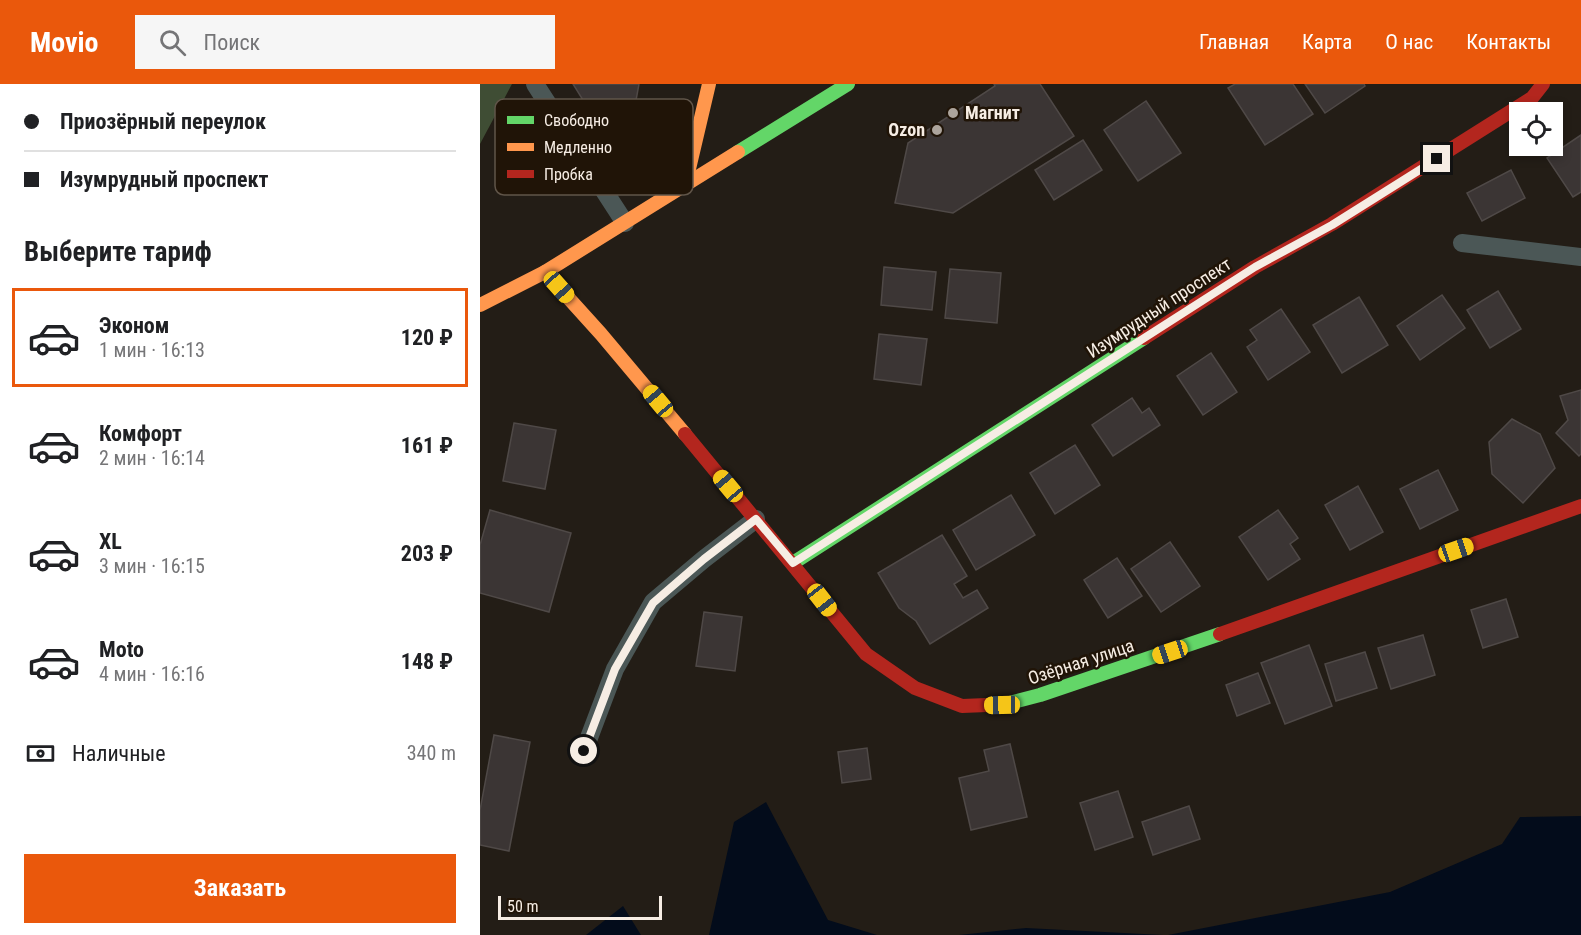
<!DOCTYPE html>
<html lang="ru">
<meta charset="utf-8">
<style>
body{margin:0;font-family:"Roboto Condensed",sans-serif;background:#f6f6f6;color:#202124;height:100vh;display:flex;flex-direction:column;font-size:22px;white-space:nowrap}
*{box-sizing:border-box;margin:0}
p{font-size:20px;color:#757577}
.icon{flex:none;width:33px;height:33px;fill:none;stroke:currentColor;stroke-width:2;stroke-linecap:round;stroke-linejoin:round}
.map{position:relative;flex:1;overflow:hidden}
.drawer{display:flex;flex-direction:column;background:#fff;width:480px}
.drawer>*{flex:none}
.hud{display:grid;align-content:center;height:132px;padding:0 24px;background:#fff}
.buttons{position:absolute;left:1029px;top:18px;display:grid;gap:12px}
.buttons a{display:grid;place-items:center;width:54px;height:54px;border-radius:0px;background:#fff;box-shadow:0 3px 9px #0003;font-size:30px}
.scale{position:absolute;left:18px;bottom:15px;width:164px;box-sizing:border-box;padding-left:6px;border:3px solid #f6ede4;border-top:0;font-size:16px;line-height:21px;white-space:nowrap;color:#f6ede4;-webkit-text-stroke:4px #201407;paint-order:stroke}
.end{position:absolute;width:27px;height:27px;margin:-14px;border:8px solid #f6ede4;background:#111;box-shadow:0 0 0 3px #111}
.from{border-radius:50%}
.car{position:absolute;width:18px;height:36px;margin:-18px -9px;border-radius:8px;box-shadow:0 0 4px 2px #0007;background:linear-gradient(#f5c518 24%,#345 0 40%,#f5c518 0 76%,#345 0 86%,#f5c518 0)}
.hud b{display:flex;align-items:center;gap:21px;height:57px;font-size:22px}
.hud b+b{border-top:2px solid #e0e0e0}
.hud i{width:15px;height:15px;background:#202124}
ul{padding:0;list-style:none}
li{display:flex;align-items:center;gap:18px;height:99px;margin:0 12px 9px;padding:0 12px;border:3px solid transparent;border-radius:0px}
li div{flex:1}
li b{display:block;font-size:22px}
li em{font-style:normal;font-weight:700}
li.on{border-color:#ea580c}
li>.icon{width:54px;height:54px;stroke-width:1.5}
h2{padding:0 24px;font-size:27px;line-height:72px}
.pay{display:flex;align-items:center;gap:15px;height:66px;padding:0 24px;font-size:22px}
.pay p{margin-inline-start:auto}
.action{display:flex;gap:12px;margin-top:auto;padding:12px 24px}
.action a{flex:1;height:69px;border-radius:0px;background:#ea580c;color:#fff;font-size:24px;font-weight:700;line-height:69px;text-align:center}
header{display:flex;align-items:center;gap:36px;box-sizing:border-box;height:84px;padding:0 30px;background:#ea580c;color:#fff}
header strong{font-size:28px}
nav{display:flex;gap:33px;margin-inline-start:auto;font-size:21px}
.search{width:420px;height:54px;background:#f6f6f6;display:flex;align-items:center;gap:15px;box-sizing:border-box;padding:0 21px;border-radius:0px;color:#757577;font-size:22px}
main{display:flex;flex:1;min-height:0}
.map>svg:first-child{display:block}
</style>
<header>
<strong>Movio</strong>
<div class="search"><svg class="icon" aria-label="search" viewBox="0 0 24 24"><circle cx="10" cy="10" r="6"/><path d="M15 15l6 6"/></svg>Поиск</div>
<nav><a>Главная</a><a>Карта</a><a>О нас</a><a>Контакты</a></nav>
</header>
<main>
<section class="drawer">
<div class="hud">
<b><i class="from"></i>Приозёрный переулок</b>
<b><i></i>Изумрудный проспект</b>
</div>
<h2>Выберите тариф</h2>
<ul>
<li class="on"><svg class="icon" aria-label="car" viewBox="0 0 24 24"><path d="M5 17H2v-5l4-1 3-4h7l3 4 3 1v5h-3M9 17h6M6 11h13"/><circle cx="7" cy="17" r="2"/><circle cx="17" cy="17" r="2"/></svg><div><b>Эконом</b><p>1 мин · 16:13</p></div><em>120 ₽</em></li>
<li><svg class="icon" aria-label="car" viewBox="0 0 24 24"><path d="M5 17H2v-5l4-1 3-4h7l3 4 3 1v5h-3M9 17h6M6 11h13"/><circle cx="7" cy="17" r="2"/><circle cx="17" cy="17" r="2"/></svg><div><b>Комфорт</b><p>2 мин · 16:14</p></div><em>161 ₽</em></li>
<li><svg class="icon" aria-label="car" viewBox="0 0 24 24"><path d="M5 17H2v-5l4-1 3-4h7l3 4 3 1v5h-3M9 17h6M6 11h13"/><circle cx="7" cy="17" r="2"/><circle cx="17" cy="17" r="2"/></svg><div><b>XL</b><p>3 мин · 16:15</p></div><em>203 ₽</em></li>
<li><svg class="icon" aria-label="car" viewBox="0 0 24 24"><path d="M5 17H2v-5l4-1 3-4h7l3 4 3 1v5h-3M9 17h6M6 11h13"/><circle cx="7" cy="17" r="2"/><circle cx="17" cy="17" r="2"/></svg><div><b>Moto</b><p>4 мин · 16:16</p></div><em>148 ₽</em></li>
</ul>
<div class="pay"><svg class="icon" aria-label="cash" viewBox="0 0 24 24"><path d="M3 7h18v10H3z"/><circle cx="12" cy="12" r="2"/></svg>Наличные<p>340 m</p></div>
<div class="action"><a>Заказать</a></div>
</section>
<div class="map">
<svg width="1101" height="851" viewBox="0 0 1101 851">
<rect width="100%" height="100%" fill="#231d16"/>
<!-- forest -->
<polygon fill="#3f4d34" points="0,0 32,0 0,60"/>
<!-- water -->
<g fill="#030c1b">
<polygon points="286,718 348,836 397,851 229,851 254,738"/>
<polygon points="1101,732 1101,851 688,851 910,808 1022,760 1040,733"/>
<polygon points="143,822 161,851 106,851"/>
<polygon points="546,844 683,851 479,851"/>
</g>
<!-- building -->
<g fill="#3b3534" stroke="#4f4947" stroke-width="1.5">
<polygon points="93,0 159,0 150,49 131,61"/>
<polygon points="514,0 560,0 594,52 473,129 415,119 428,59 515,2"/>
<polygon points="755,0 813,0 833,30 785,61 748,4"/>
<polygon points="825,0 884,0 885,2 845,29"/>
<polygon points="666,17 701,69 658,97 624,46"/>
<polygon points="1101,51 1101,108 1093,113 1067,74"/>
<polygon points="603,56 622,86 574,116 555,86"/>
<polygon points="1031,86 1045,114 1002,137 987,109"/>
<polygon points="404,183 456,188 452,226 401,221"/>
<polygon points="470,185 521,189 517,239 465,234"/>
<polygon points="1018,207 1041,245 1010,264 987,226"/>
<polygon points="962,211 985,244 940,276 917,242"/>
<polygon points="879,213 908,261 862,289 833,241"/>
<polygon points="801,225 830,268 788,296 767,263 777,256 770,246"/>
<polygon points="399,250 447,255 441,301 394,295"/>
<polygon points="731,269 757,308 723,331 697,292"/>
<polygon points="1101,306 1101,370 1099,372 1076,349 1088,336 1080,312"/>
<polygon points="652,314 662,329 669,324 680,341 633,372 612,341"/>
<polygon points="1032,335 1060,350 1075,384 1043,419 1012,390 1009,358"/>
<polygon points="34,339 76,346 65,405 23,397"/>
<polygon points="595,361 620,401 575,430 550,389"/>
<polygon points="958,386 978,426 940,445 920,405"/>
<polygon points="878,402 903,448 870,466 845,421"/>
<polygon points="531,411 555,451 496,486 473,446"/>
<polygon points="10,426 91,449 69,528 0,509 0,461"/>
<polygon points="798,426 818,454 810,460 820,475 788,496 759,453"/>
<polygon points="462,451 487,492 474,500 483,514 497,506 508,524 450,560 436,537 419,524 398,489"/>
<polygon points="690,458 720,502 681,528 651,485"/>
<polygon points="637,474 662,512 628,534 604,496"/>
<polygon points="1026,515 1038,553 1003,564 991,526"/>
<polygon points="224,528 262,533 255,587 216,582"/>
<polygon points="943,551 955,591 911,605 898,564"/>
<polygon points="829,561 852,622 805,640 781,579"/>
<polygon points="885,568 897,604 856,617 845,580"/>
<polygon points="778,589 790,619 757,632 746,601"/>
<polygon points="14,651 50,658 29,767 0,761 0,726"/>
<polygon points="530,660 547,733 491,746 479,694 509,687 504,666"/>
<polygon points="387,664 391,695 362,699 358,668"/>
<polygon points="638,707 653,753 615,766 600,719"/>
<polygon points="709,722 720,755 673,771 662,738"/>
</g>
<g fill="none" stroke-linecap="round" stroke-linejoin="round">
<!-- street -->
<g stroke="#4b5756" stroke-width="18">
<polyline points="55,0 145,139"/>
<polyline points="982,159 1101,173"/>
<polyline points="104,667 135,585 173,518 224,475 276,435"/>
</g>
<!-- fast -->
<g stroke="#63d668" stroke-width="14">
<polyline points="258,68 368,0"/>
<polyline points="313,479 664,254"/>
<polyline points="507,621 522,621 560,611 740,550"/>
</g>
<!-- slow -->
<g stroke="#ff974d" stroke-width="14">
<polyline points="205,102 229,0"/>
<polyline points="65,188 258,68"/>
<polyline points="0,221 65,188 121,250 205,350"/>
</g>
<!-- jam -->
<g stroke="#b3261e" stroke-width="14">
<polyline points="664,254 775,183 852,140 1052,14 1063,0"/>
<polyline points="205,350 386,570 435,604 482,622 507,621"/>
<polyline points="740,550 1101,422"/>
</g>
</g>
<g fill="none" stroke-linecap="round" stroke-linejoin="round">
<!-- route -->
<polyline stroke="#f6ede4" stroke-width="8" points="104,667 135,585 173,519 224,475 276,435 313,479 775,183 852,141 957,75"/>
</g>
<!-- markers -->
<g fill="#aca49c" stroke="#201407" stroke-width="2">
<circle cx="473" cy="29" r="6"/>
<circle cx="457" cy="46" r="6"/>
</g>
<g text-anchor="middle" stroke-width="5" stroke-linejoin="round" paint-order="stroke">
<!-- poi labels -->
<g font-size="18" font-weight="bold" fill="#f6ede4" stroke="#201407" text-anchor="start">
<text x="485" y="35">Магнит</text>
<text x="445" y="52" text-anchor="end">Ozon</text>
</g>
<!-- street labels -->
<g font-size="18" fill="#f6ede4" stroke="#201407">
<text transform="translate(679 224) rotate(-33)" y="6">Изумрудный проспект</text>
<text transform="translate(601 578) rotate(-18)" y="6">Озёрная улица</text>
</g>
</g>
<!-- legend -->
<rect x="15" y="15" width="198" height="96" rx="9" fill="#201407" stroke="#605549" stroke-width="1.5"/>
<rect x="27" y="32" width="27" height="8" fill="#63d668"/>
<rect x="27" y="59" width="27" height="8" fill="#ff974d"/>
<rect x="27" y="86" width="27" height="8" fill="#b3261e"/>
<g font-size="16" fill="#f6ede4">
<text x="64" y="42">Свободно</text>
<text x="64" y="69">Медленно</text>
<text x="64" y="96">Пробка</text>
</g>
</svg>
<div class="buttons">
<a><svg class="icon" aria-label="locate" viewBox="0 0 24 24"><circle cx="12" cy="12" r="6"/><path d="M12 2v4M12 18v4M2 12h4M18 12h4"/></svg></a>
</div>
<div class="scale">50 m</div>
<i class="end from" style="left:104px;top:667px"></i>
<i class="end" style="left:957px;top:75px"></i>
<i class="car" style="left:79px;top:203px;rotate:138deg"></i>
<i class="car" style="left:178px;top:317px;rotate:320deg"></i>
<i class="car" style="left:248px;top:402px;rotate:320deg"></i>
<i class="car" style="left:976px;top:466px;rotate:71deg"></i>
<i class="car" style="left:342px;top:516px;rotate:142deg"></i>
<i class="car" style="left:690px;top:568px;rotate:252deg"></i>
<i class="car" style="left:522px;top:621px;rotate:269deg"></i>
</div>
</main>
